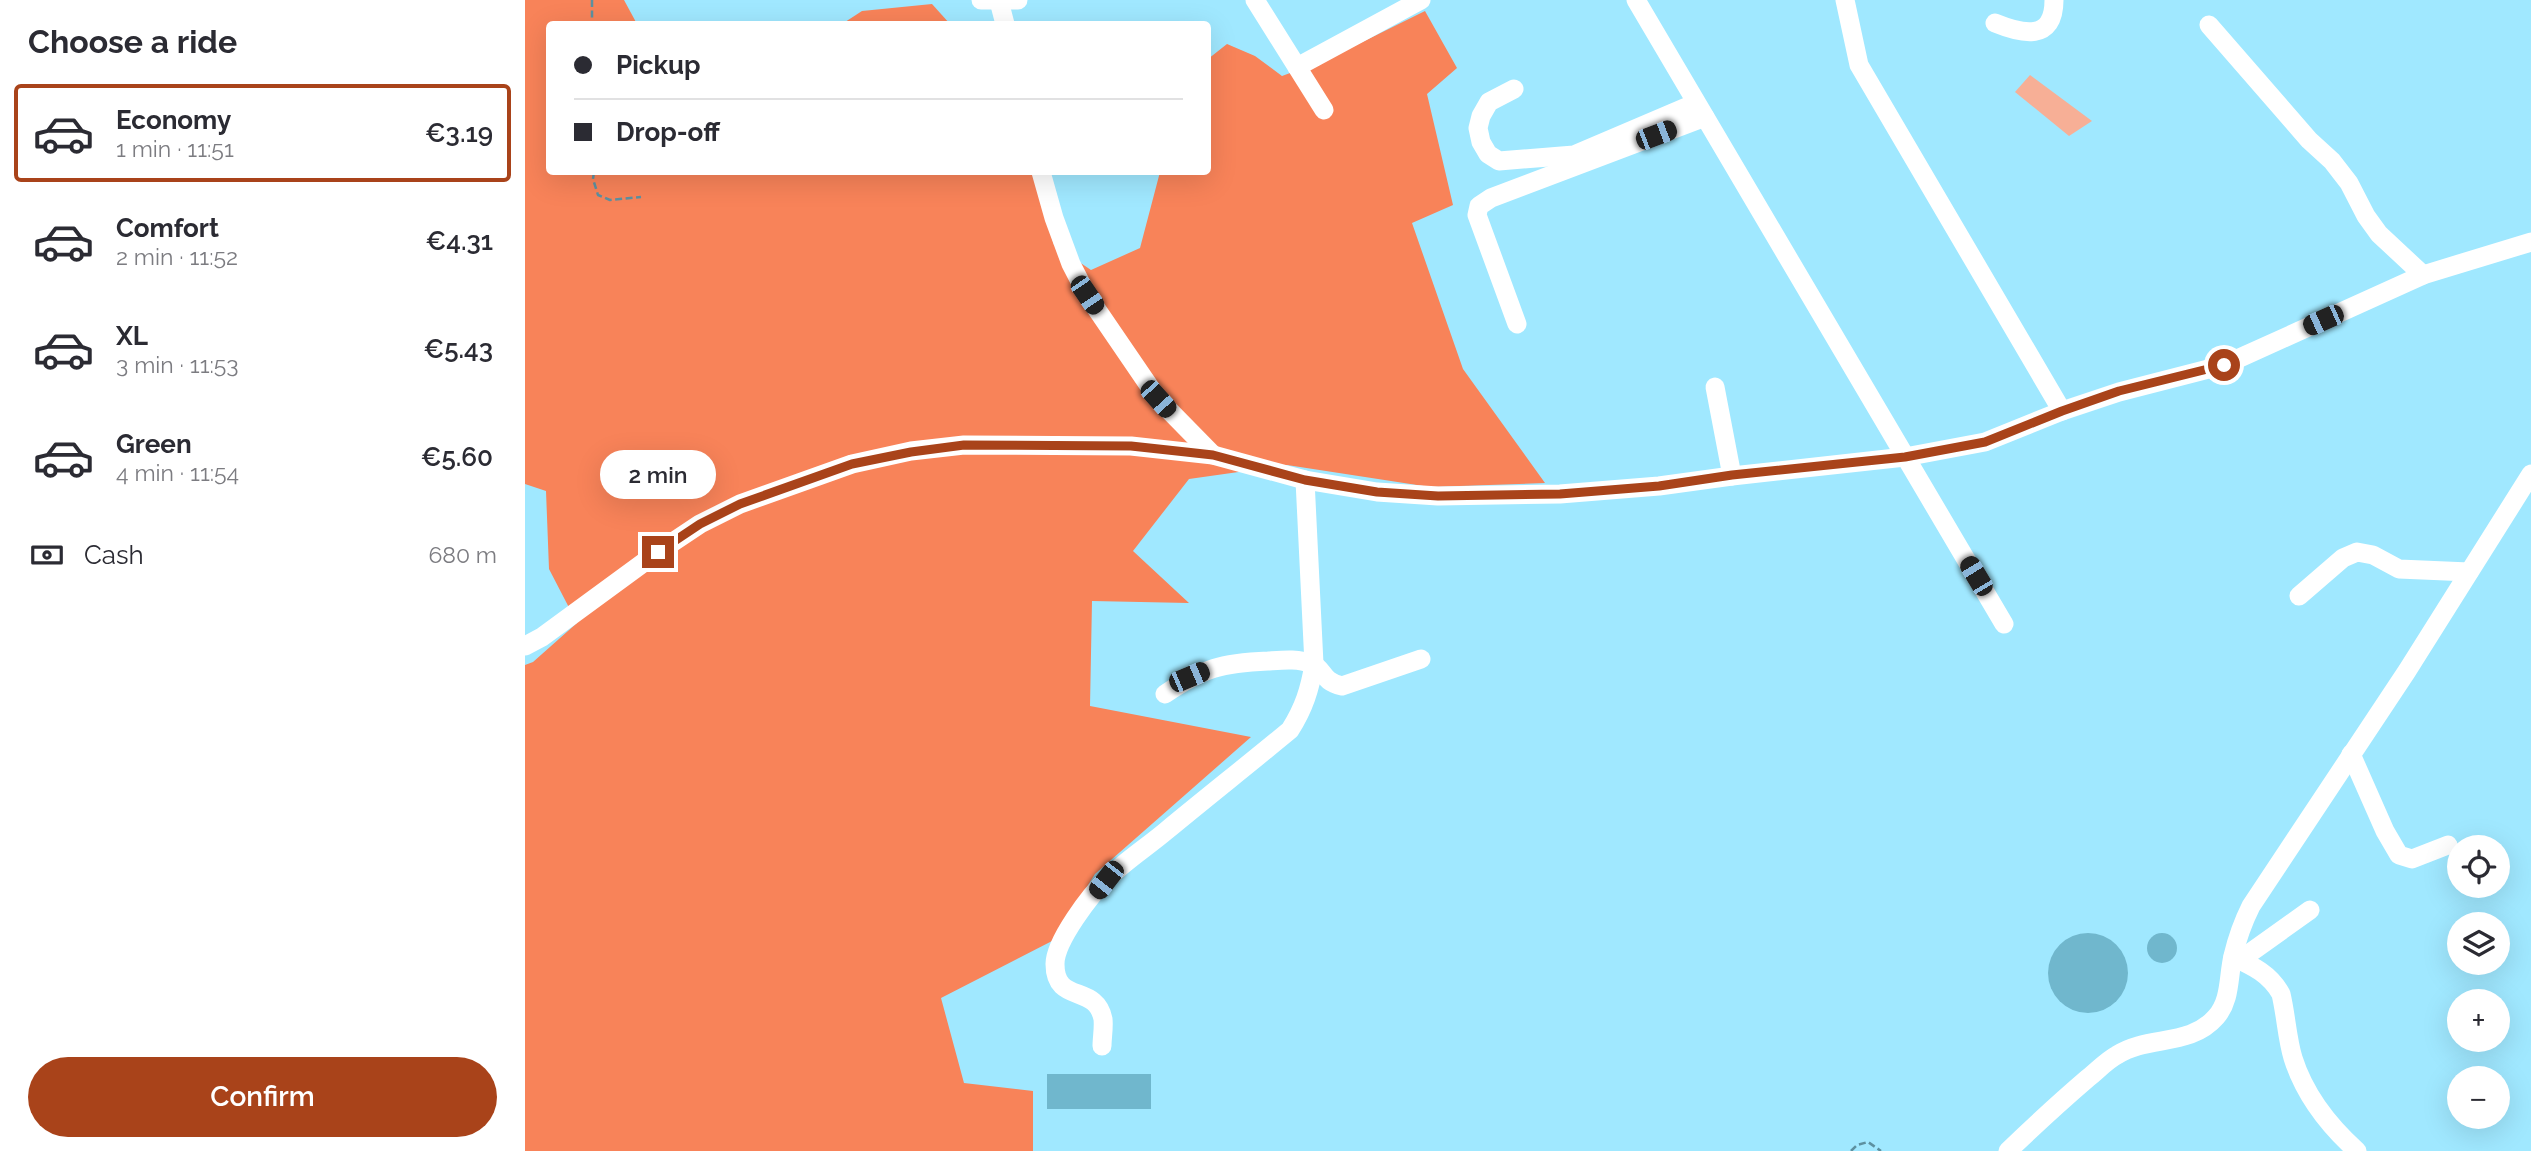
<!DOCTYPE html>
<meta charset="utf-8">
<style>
body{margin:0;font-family:Raleway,sans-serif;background:#f7f7f7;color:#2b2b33;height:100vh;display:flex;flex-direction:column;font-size:26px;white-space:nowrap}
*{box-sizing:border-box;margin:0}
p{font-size:23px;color:#7c7c81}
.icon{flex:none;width:38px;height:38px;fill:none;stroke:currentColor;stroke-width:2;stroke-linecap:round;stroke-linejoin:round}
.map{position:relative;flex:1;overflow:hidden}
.side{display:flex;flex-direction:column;background:#fff;width:525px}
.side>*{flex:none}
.banner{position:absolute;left:21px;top:21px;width:665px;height:154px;border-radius:7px;box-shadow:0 7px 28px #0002;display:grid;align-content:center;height:154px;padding:0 28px;background:#fff}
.fabs{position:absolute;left:1922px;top:835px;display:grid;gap:14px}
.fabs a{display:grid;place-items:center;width:63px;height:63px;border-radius:50%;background:#fff;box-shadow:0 7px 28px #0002;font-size:35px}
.end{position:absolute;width:32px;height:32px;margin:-16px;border:9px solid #a9431a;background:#fff;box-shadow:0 0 0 4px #fff}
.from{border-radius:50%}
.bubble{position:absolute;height:49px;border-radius:24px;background:#fff;box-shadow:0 7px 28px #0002;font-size:23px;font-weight:600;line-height:49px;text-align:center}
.car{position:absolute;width:21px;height:42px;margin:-21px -10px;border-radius:9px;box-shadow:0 0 5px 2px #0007;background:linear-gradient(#222 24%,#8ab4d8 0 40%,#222 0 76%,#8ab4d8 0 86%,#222 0)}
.banner b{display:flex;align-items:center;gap:24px;height:66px;font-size:26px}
.banner b+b{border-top:2px solid #e1e1e2}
.banner i{width:18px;height:18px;background:#2b2b33}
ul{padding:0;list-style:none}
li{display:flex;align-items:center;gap:21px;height:98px;margin:0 14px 10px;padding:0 14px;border:4px solid transparent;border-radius:7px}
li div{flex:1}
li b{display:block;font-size:26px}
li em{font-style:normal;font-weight:600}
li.current{border-color:#a9431a}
li>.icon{width:63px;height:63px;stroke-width:1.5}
h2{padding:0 28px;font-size:32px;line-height:84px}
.pay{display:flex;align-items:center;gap:18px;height:77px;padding:0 28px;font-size:26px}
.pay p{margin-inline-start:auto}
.primary-button{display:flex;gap:14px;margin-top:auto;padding:14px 28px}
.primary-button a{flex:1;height:80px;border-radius:42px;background:#a9431a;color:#fff;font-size:28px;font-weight:600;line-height:80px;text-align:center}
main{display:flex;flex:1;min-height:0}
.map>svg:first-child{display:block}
</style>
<main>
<section class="side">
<h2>Choose a ride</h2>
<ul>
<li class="current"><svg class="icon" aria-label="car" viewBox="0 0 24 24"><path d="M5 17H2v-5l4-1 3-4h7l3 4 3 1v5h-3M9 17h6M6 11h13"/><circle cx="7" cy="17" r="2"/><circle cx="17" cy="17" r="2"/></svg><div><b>Economy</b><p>1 min · 11:51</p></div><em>€3.19</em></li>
<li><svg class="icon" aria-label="car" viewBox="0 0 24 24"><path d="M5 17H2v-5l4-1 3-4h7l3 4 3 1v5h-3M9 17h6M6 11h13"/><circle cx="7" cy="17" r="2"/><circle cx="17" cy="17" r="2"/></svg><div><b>Comfort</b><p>2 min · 11:52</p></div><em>€4.31</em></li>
<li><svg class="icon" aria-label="car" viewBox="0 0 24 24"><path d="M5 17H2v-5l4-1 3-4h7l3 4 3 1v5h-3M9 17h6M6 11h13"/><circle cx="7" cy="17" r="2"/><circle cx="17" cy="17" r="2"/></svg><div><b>XL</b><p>3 min · 11:53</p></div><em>€5.43</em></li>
<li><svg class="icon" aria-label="car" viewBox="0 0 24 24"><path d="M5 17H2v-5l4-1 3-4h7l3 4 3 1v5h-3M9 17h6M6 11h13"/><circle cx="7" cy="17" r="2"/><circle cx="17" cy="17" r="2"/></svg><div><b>Green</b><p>4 min · 11:54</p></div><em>€5.60</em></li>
</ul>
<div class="pay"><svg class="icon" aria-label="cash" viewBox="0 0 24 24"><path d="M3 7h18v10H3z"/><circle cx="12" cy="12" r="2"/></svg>Cash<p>680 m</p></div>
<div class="primary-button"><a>Confirm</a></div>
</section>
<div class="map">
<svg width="2006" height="1151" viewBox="0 0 2006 1151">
<rect width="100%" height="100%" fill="#a0e8ff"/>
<!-- green -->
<polygon fill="#f7af96" points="1505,75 1567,121 1544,136 1490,92"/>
<!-- forest -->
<g fill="#f88359">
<polygon points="0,0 99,0 112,24 24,24 24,172 507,172 529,245 566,270 615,248 635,172 682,172 683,59 702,44 730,56 757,76 803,59 900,11 932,68 902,94 928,205 887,223 938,369 1020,483 905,487 762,465 664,479 608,551 664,603 567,601 565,706 726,737 570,874 529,940 416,998 439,1083 508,1091 508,1151 0,1151 0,665 8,662 52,623 24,569 21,491 0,484"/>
<polygon points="407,4 425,24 317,24 337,11"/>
</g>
<!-- building -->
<g fill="#70b7cd">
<circle cx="1637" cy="948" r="15"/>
<circle cx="1563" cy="973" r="40"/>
<rect x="522" y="1074" width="104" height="35"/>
</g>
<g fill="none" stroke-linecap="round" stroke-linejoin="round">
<!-- path -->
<g stroke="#5d90a0" stroke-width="2.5" stroke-dasharray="7 3.5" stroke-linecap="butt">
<polyline points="67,0 67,24"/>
<polyline points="69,172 68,179 73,195 85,200 116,197"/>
<polyline points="1326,1151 1332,1145 1343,1142 1356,1151"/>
</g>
<!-- minor -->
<g stroke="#fff" stroke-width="19">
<polyline points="456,0 493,0"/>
<polyline points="730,0 799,110"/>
<polyline points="1111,0 1479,624"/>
<polyline points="1320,0 1334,65 1537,411"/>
<polyline points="474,1 480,24"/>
<path d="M1470,23C1497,34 1529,42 1529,0"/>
<polyline points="1684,25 1784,140 1807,161 1824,183 1841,216 1854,234 1898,275"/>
<polyline points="772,67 896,0"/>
<polyline points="989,89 964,102 956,116 953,128 956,142 963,154 974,161 1049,155 1171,103"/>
<polyline points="516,172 529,218 546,264 562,295 633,399 688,455"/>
<polyline points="992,324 952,215 954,206 966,198 1180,117"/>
<polyline points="1190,387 1207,476"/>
<polyline points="1774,596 1818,558 1832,552 1848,555 1874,569 1944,572"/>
<polyline points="0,646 17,637 133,552 175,524 215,504 327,464 386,451 439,445 606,446 688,455 780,480 852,492 913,496 1035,494 1134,486 1207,476 1380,457 1460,442 1537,411 1594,392 1699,365 1898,275 2006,242"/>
<path d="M640,694C678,668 697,663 743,661C757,660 773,658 787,664C800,670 796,681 817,686L896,659"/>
<polyline points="1826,754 1860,831 1874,855 1887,859 1923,845"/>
<path d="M1708,957C1728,966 1745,974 1756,994C1761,1015 1762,1038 1768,1058C1780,1096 1803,1125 1832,1151"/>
<polyline points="1715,960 1785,910"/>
<path d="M577,1046C577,1038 579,1028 578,1019C571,983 530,1005 530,964C530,941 566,894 582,879C600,861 622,847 641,831C682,797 724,764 765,730C779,708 785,689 789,664L780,480"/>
<path d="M1483,1151C1509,1126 1535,1102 1563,1078C1572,1071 1581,1061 1592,1055C1623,1035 1665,1047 1691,1017C1706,1000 1703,977 1708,956C1712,939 1718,922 1726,906L1882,671L2006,474"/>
</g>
</g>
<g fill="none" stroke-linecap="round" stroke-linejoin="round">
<!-- route -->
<polyline stroke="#a9431a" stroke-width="9" points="133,552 175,524 215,504 327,464 386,452 439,445 606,446 661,452 688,455 780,480 852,492 913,496 1035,494 1134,486 1207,475 1380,457 1460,442 1537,411 1594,391 1699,365"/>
</g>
</svg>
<div class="fabs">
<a><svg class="icon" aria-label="locate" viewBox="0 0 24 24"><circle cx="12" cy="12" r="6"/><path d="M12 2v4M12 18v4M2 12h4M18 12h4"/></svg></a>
<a><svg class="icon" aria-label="layers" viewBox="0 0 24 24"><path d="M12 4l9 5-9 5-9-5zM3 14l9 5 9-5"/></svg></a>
<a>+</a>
<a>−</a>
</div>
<i class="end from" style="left:1699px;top:365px"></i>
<i class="end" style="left:133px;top:552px"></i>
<div class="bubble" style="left:75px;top:450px;width:116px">2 min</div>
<i class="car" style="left:1131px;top:135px;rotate:69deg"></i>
<i class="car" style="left:562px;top:295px;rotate:146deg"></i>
<i class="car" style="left:1798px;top:320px;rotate:246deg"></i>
<i class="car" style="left:633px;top:399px;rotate:138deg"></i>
<i class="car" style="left:1451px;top:576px;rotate:329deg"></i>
<i class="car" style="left:664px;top:677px;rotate:67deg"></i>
<i class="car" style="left:581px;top:880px;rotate:218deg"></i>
<div class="banner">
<b><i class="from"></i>Pickup</b>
<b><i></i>Drop-off</b>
</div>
</div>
</main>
